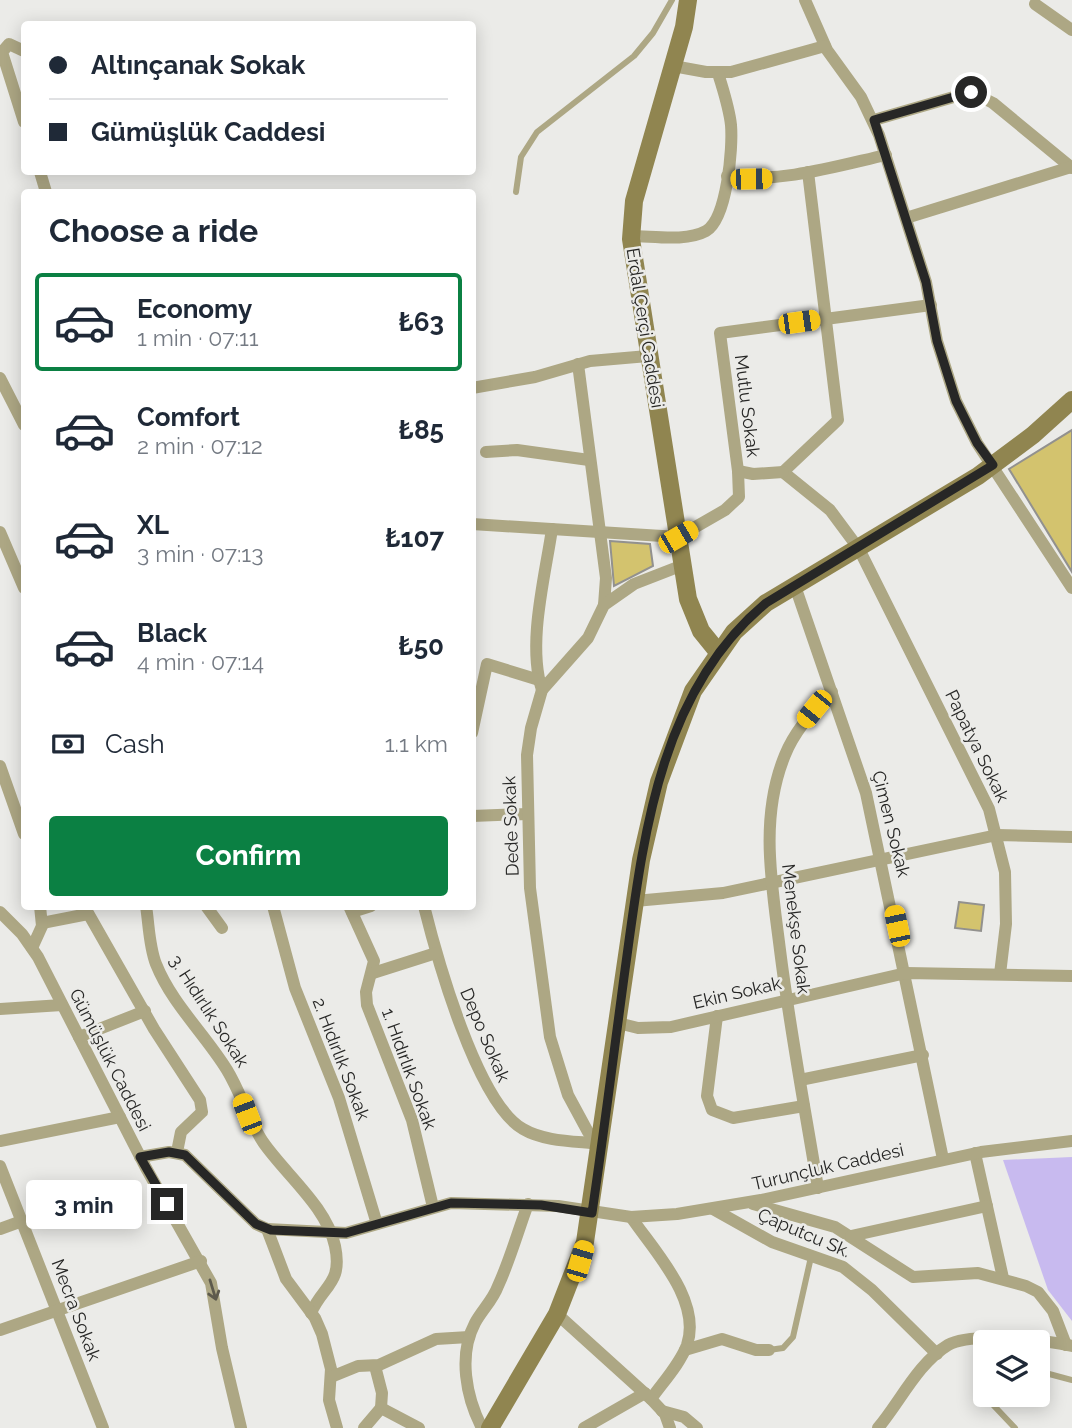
<!DOCTYPE html>
<meta charset="utf-8">
<style>
body{margin:0;font-family:Raleway,sans-serif;background:#f2f2f3;color:#1f2937;height:100vh;display:flex;flex-direction:column;font-size:26px;white-space:nowrap}
*{box-sizing:border-box;margin:0}
p{font-size:23px;color:#747a83}
.icon{flex:none;width:38px;height:38px;fill:none;stroke:currentColor;stroke-width:2;stroke-linecap:round;stroke-linejoin:round}
.map{position:relative;flex:1;overflow:hidden}
.side{position:absolute;left:21px;top:189px;width:455px;height:721px;display:flex;flex-direction:column;background:#fff;border-radius:7px;box-shadow:0 4px 18px #0003}
.side>*{flex:none}
.top-card{position:absolute;left:21px;top:21px;width:455px;height:154px;border-radius:7px;box-shadow:0 4px 18px #0003;display:grid;align-content:center;height:154px;padding:0 28px;background:#fff}
.tools{position:absolute;left:973px;top:1330px;display:grid;gap:14px}
.tools a{display:grid;place-items:center;width:77px;height:77px;border-radius:7px;background:#fff;box-shadow:0 4px 18px #0003;font-size:35px}
.end{position:absolute;width:32px;height:32px;margin:-16px;border:9px solid #272726;background:#fff;box-shadow:0 0 0 4px #fff}
.from{border-radius:50%}
.bubble{position:absolute;height:49px;border-radius:7px;background:#fff;box-shadow:0 4px 18px #0003;font-size:23px;font-weight:700;line-height:49px;text-align:center}
.car{position:absolute;width:21px;height:42px;margin:-21px -10px;border-radius:9px;box-shadow:0 0 5px 2px #0007;background:linear-gradient(#f5c518 24%,#345 0 40%,#f5c518 0 76%,#345 0 86%,#f5c518 0)}
.top-card b{display:flex;align-items:center;gap:24px;height:66px;font-size:26px}
.top-card b+b{border-top:2px solid #e0e1e3}
.top-card i{width:18px;height:18px;background:#1f2937}
ul{padding:0;list-style:none}
li{display:flex;align-items:center;gap:21px;height:98px;margin:0 14px 10px;padding:0 14px;border:4px solid transparent;border-radius:7px}
li div{flex:1}
li b{display:block;font-size:26px}
li em{font-style:normal;font-weight:700}
li.current{border-color:#0b8043}
li>.icon{width:63px;height:63px;stroke-width:1.5}
h2{padding:0 28px;font-size:32px;line-height:84px}
.pay{display:flex;align-items:center;gap:18px;height:77px;padding:0 28px;font-size:26px}
.pay p{margin-inline-start:auto}
.cta{display:flex;gap:14px;margin-top:auto;padding:14px 28px}
.cta a{flex:1;height:80px;border-radius:7px;background:#0b8043;color:#fff;font-size:28px;font-weight:700;line-height:80px;text-align:center}
.map>svg:first-child{display:block}
</style>
<div class="map">
<svg width="1072" height="1428" viewBox="0 0 1072 1428">
<rect width="100%" height="100%" fill="#ebebe8"/>
<!-- green -->
<polygon fill="#c8baef" points="1072,1157 1072,1321 1048,1290 1003,1160"/>
<!-- building -->
<g fill="#d3c36e" stroke="#92918e" stroke-width="2">
<polygon points="1072,430 1072,572 1009,469"/>
<polygon points="610,541 650,544 653,566 614,586"/>
<polygon points="959,902 984,905 981,931 955,928"/>
</g>
<g fill="none" stroke-linecap="round" stroke-linejoin="round">
<!-- lane -->
<g stroke="#ada784" stroke-width="6">
<polyline points="516,192 521,157 537,132 634,56 653,33 672,0"/>
<polyline points="769,1350 783,1348 793,1337 811,1257"/>
<polyline points="985,1369 979,1377 979,1390 1015,1428"/>
<polyline points="1038,1371 1072,1380"/>
</g>
<!-- street -->
<g stroke="#ada784" stroke-width="12">
<polyline points="805,0 827,50 861,97 879,135 926,282 937,341 956,401 977,443 1072,588"/>
<polyline points="1035,4 1072,30"/>
<polyline points="24,51 9,44 2,52 24,122"/>
<polyline points="673,66 706,72 731,72 825,46"/>
<polyline points="874,120 971,92 993,103 1072,168"/>
<polyline points="40,172 46,192"/>
<polyline points="808,172 838,420 783,472 830,510 859,549 989,809 1005,872 1006,924 1000,974"/>
<path d="M727,176C781,183 833,167 886,155"/>
<polyline points="906,218 1071,167"/>
<path d="M631,236C653,236 686,242 706,231C727,219 733,148 731,125C729,107 723,90 718,73"/>
<polyline points="578,364 606,578 604,605"/>
<polyline points="0,378 24,425"/>
<polyline points="472,388 535,377 590,361 648,356"/>
<polyline points="486,452 517,450 589,460"/>
<polyline points="738,471 753,474 783,472"/>
<polyline points="472,524 678,537 725,510 739,497 738,471 720,333 931,305"/>
<polyline points="0,532 24,588"/>
<polyline points="795,586 866,793 943,1159"/>
<path d="M542,690C527,644 545,577 552,529"/>
<polyline points="472,733 487,664 539,680"/>
<polyline points="0,766 24,834"/>
<polyline points="472,816 527,814"/>
<polyline points="635,901 723,893 997,835 1072,837"/>
<polyline points="84,906 154,1029 200,1100 202,1112 181,1132 177,1152"/>
<path d="M146,906C149,925 149,946 156,964C172,1004 205,1034 227,1070C241,1093 248,1119 263,1142C285,1174 327,1207 335,1246C343,1284 323,1285 311,1313"/>
<polyline points="206,906 222,928"/>
<polyline points="273,906 295,988 339,1098 377,1224"/>
<polyline points="349,906 374,961 366,992 367,1005 412,1120 433,1207"/>
<path d="M424,906C437,958 477,1103 523,1129C545,1142 576,1141 601,1144"/>
<polyline points="0,912 22,934 38,957 146,1168 211,1283 222,1348 241,1428"/>
<polyline points="352,912 371,906"/>
<polyline points="42,923 88,914"/>
<polyline points="32,948 42,926 40,906"/>
<polyline points="373,973 436,953"/>
<polyline points="0,1009 62,1005"/>
<polyline points="717,1016 707,1096 712,1110 733,1118 804,1106"/>
<polyline points="618,1023 638,1028 671,1027 906,973 1072,976"/>
<polyline points="79,1037 145,1011"/>
<polyline points="800,1080 923,1055"/>
<polyline points="0,1141 120,1117"/>
<polyline points="601,1144 588,1132 568,1095 550,1037 530,888 527,755 531,728 542,690 588,638 604,605 634,584 683,565"/>
<polyline points="975,1153 1003,1278"/>
<polyline points="140,1157 169,1152 185,1155 256,1224 267,1229 286,1279 315,1318 322,1334 331,1369 329,1400 337,1428"/>
<polyline points="0,1166 103,1428"/>
<path d="M818,1188C805,1109 790,1030 780,950C772,885 759,818 785,755C795,730 813,710 832,692"/>
<polyline points="753,1204 835,1227 913,1277 978,1273 1026,1286 1038,1292 1053,1311 1066,1345"/>
<polyline points="713,1209 772,1242 843,1267 872,1290 937,1354"/>
<path d="M631,1217C654,1251 702,1300 687,1345C680,1364 663,1382 651,1399"/>
<polyline points="0,1229 22,1221"/>
<polyline points="267,1229 346,1233 451,1203 558,1206 631,1217 677,1214 761,1200 981,1152 1072,1141"/>
<polyline points="851,1236 987,1206"/>
<polyline points="557,1314 651,1399 665,1414 670,1428"/>
<polyline points="0,1330 201,1261"/>
<polyline points="685,1350 722,1339 756,1350 769,1350"/>
<polyline points="375,1366 382,1393 381,1408"/>
<polyline points="331,1377 358,1366 379,1365 436,1339 469,1337"/>
<polyline points="662,1411 684,1417 697,1428"/>
<polyline points="364,1428 381,1408 419,1428"/>
<path d="M482,1428C466,1397 458,1355 475,1323C482,1310 493,1300 498,1286C510,1260 518,1231 528,1204"/>
<polyline points="584,1428 645,1393"/>
<path d="M878,1428C900,1402 918,1363 948,1345C970,1332 1046,1340 1072,1346"/>
</g>
<!-- secondary -->
<g stroke="#908550" stroke-width="18">
<polyline points="688,0 684,27 634,201 631,239 688,599 701,631 718,652"/>
<polyline points="490,1428 557,1314 585,1242 641,860 659,782 693,691 734,632 766,603 978,476 1033,435 1072,400"/>
</g>
</g>
<!-- one-way arrows -->
<defs><path id="oneway-shaft" d="M-6 0H5M1.5-3L5.5 0L1.5 3" fill="none" stroke-width="1.6" stroke-linecap="round" stroke-linejoin="round" transform="scale(1.75)"/></defs>
<use stroke="#5d5a4c" href="#oneway-shaft" transform="translate(213 1290) rotate(73)"/>
<g fill="none" stroke-linecap="round" stroke-linejoin="round">
<!-- route -->
<path stroke="#272726" stroke-width="9" d="M167,1204L140,1157L169,1152L185,1155L256,1224L271,1230L346,1233L451,1203L541,1205L592,1213C604,1132 614,1051 625,970C643,840 658,693 766,603L993,465L977,443L956,401L937,341L926,282L874,120L971,92"/>
</g>
<g text-anchor="middle" stroke-width="5" stroke-linejoin="round" paint-order="stroke">
<!-- street labels -->
<g font-size="18" fill="#272726" stroke="#ebebe8">
<text transform="translate(645 328) rotate(81)" y="6">Erdal Çerçi Caddesi</text>
<text transform="translate(747 406) rotate(83)" y="6">Mutlu Sokak</text>
<text transform="translate(977 746) rotate(64)" y="6">Papatya Sokak</text>
<text transform="translate(891 824) rotate(76)" y="6">Çimen Sokak</text>
<text transform="translate(511 826) rotate(-92)" y="6">Dede Sokak</text>
<text transform="translate(796 929) rotate(83)" y="6">Menekşe Sokak</text>
<text transform="translate(737 993) rotate(-13)" y="6">Ekin Sokak</text>
<text transform="translate(209 1011) rotate(57)" y="6">3. Hıdırlık Sokak</text>
<text transform="translate(485 1035) rotate(67)" y="6">Depo Sokak</text>
<text transform="translate(341 1059) rotate(69)" y="6">2. Hıdırlık Sokak</text>
<text transform="translate(110 1060) rotate(63)" y="6">Gümüşlük Caddesi</text>
<text transform="translate(409 1069) rotate(70)" y="6">1. Hıdırlık Sokak</text>
<text transform="translate(828 1167) rotate(-13)" y="6">Turunçluk Caddesi</text>
<text transform="translate(804 1233) rotate(23)" y="6">Çaputcu Sk.</text>
<text transform="translate(76 1310) rotate(69)" y="6">Mecra Sokak</text>
</g>
</g>
</svg>
<div class="tools">
<a><svg class="icon" aria-label="layers" viewBox="0 0 24 24"><path d="M12 4l9 5-9 5-9-5zM3 14l9 5 9-5"/></svg></a>
</div>
<i class="end from" style="left:971px;top:92px"></i>
<i class="end" style="left:167px;top:1204px"></i>
<div class="bubble" style="left:26px;top:1180px;width:116px">3 min</div>
<i class="car" style="left:751px;top:179px;rotate:89deg"></i>
<i class="car" style="left:799px;top:322px;rotate:82deg"></i>
<i class="car" style="left:678px;top:537px;rotate:60deg"></i>
<i class="car" style="left:814px;top:709px;rotate:219deg"></i>
<i class="car" style="left:897px;top:926px;rotate:348deg"></i>
<i class="car" style="left:247px;top:1114px;rotate:339deg"></i>
<i class="car" style="left:580px;top:1261px;rotate:16deg"></i>
<div class="top-card">
<b><i class="from"></i>Altınçanak Sokak</b>
<b><i></i>Gümüşlük Caddesi</b>
</div>
<section class="side">
<h2>Choose a ride</h2>
<ul>
<li class="current"><svg class="icon" aria-label="car" viewBox="0 0 24 24"><path d="M5 17H2v-5l4-1 3-4h7l3 4 3 1v5h-3M9 17h6M6 11h13"/><circle cx="7" cy="17" r="2"/><circle cx="17" cy="17" r="2"/></svg><div><b>Economy</b><p>1 min · 07:11</p></div><em>₺63</em></li>
<li><svg class="icon" aria-label="car" viewBox="0 0 24 24"><path d="M5 17H2v-5l4-1 3-4h7l3 4 3 1v5h-3M9 17h6M6 11h13"/><circle cx="7" cy="17" r="2"/><circle cx="17" cy="17" r="2"/></svg><div><b>Comfort</b><p>2 min · 07:12</p></div><em>₺85</em></li>
<li><svg class="icon" aria-label="car" viewBox="0 0 24 24"><path d="M5 17H2v-5l4-1 3-4h7l3 4 3 1v5h-3M9 17h6M6 11h13"/><circle cx="7" cy="17" r="2"/><circle cx="17" cy="17" r="2"/></svg><div><b>XL</b><p>3 min · 07:13</p></div><em>₺107</em></li>
<li><svg class="icon" aria-label="car" viewBox="0 0 24 24"><path d="M5 17H2v-5l4-1 3-4h7l3 4 3 1v5h-3M9 17h6M6 11h13"/><circle cx="7" cy="17" r="2"/><circle cx="17" cy="17" r="2"/></svg><div><b>Black</b><p>4 min · 07:14</p></div><em>₺50</em></li>
</ul>
<div class="pay"><svg class="icon" aria-label="cash" viewBox="0 0 24 24"><path d="M3 7h18v10H3z"/><circle cx="12" cy="12" r="2"/></svg>Cash<p>1.1 km</p></div>
<div class="cta"><a>Confirm</a></div>
</section>
</div>
